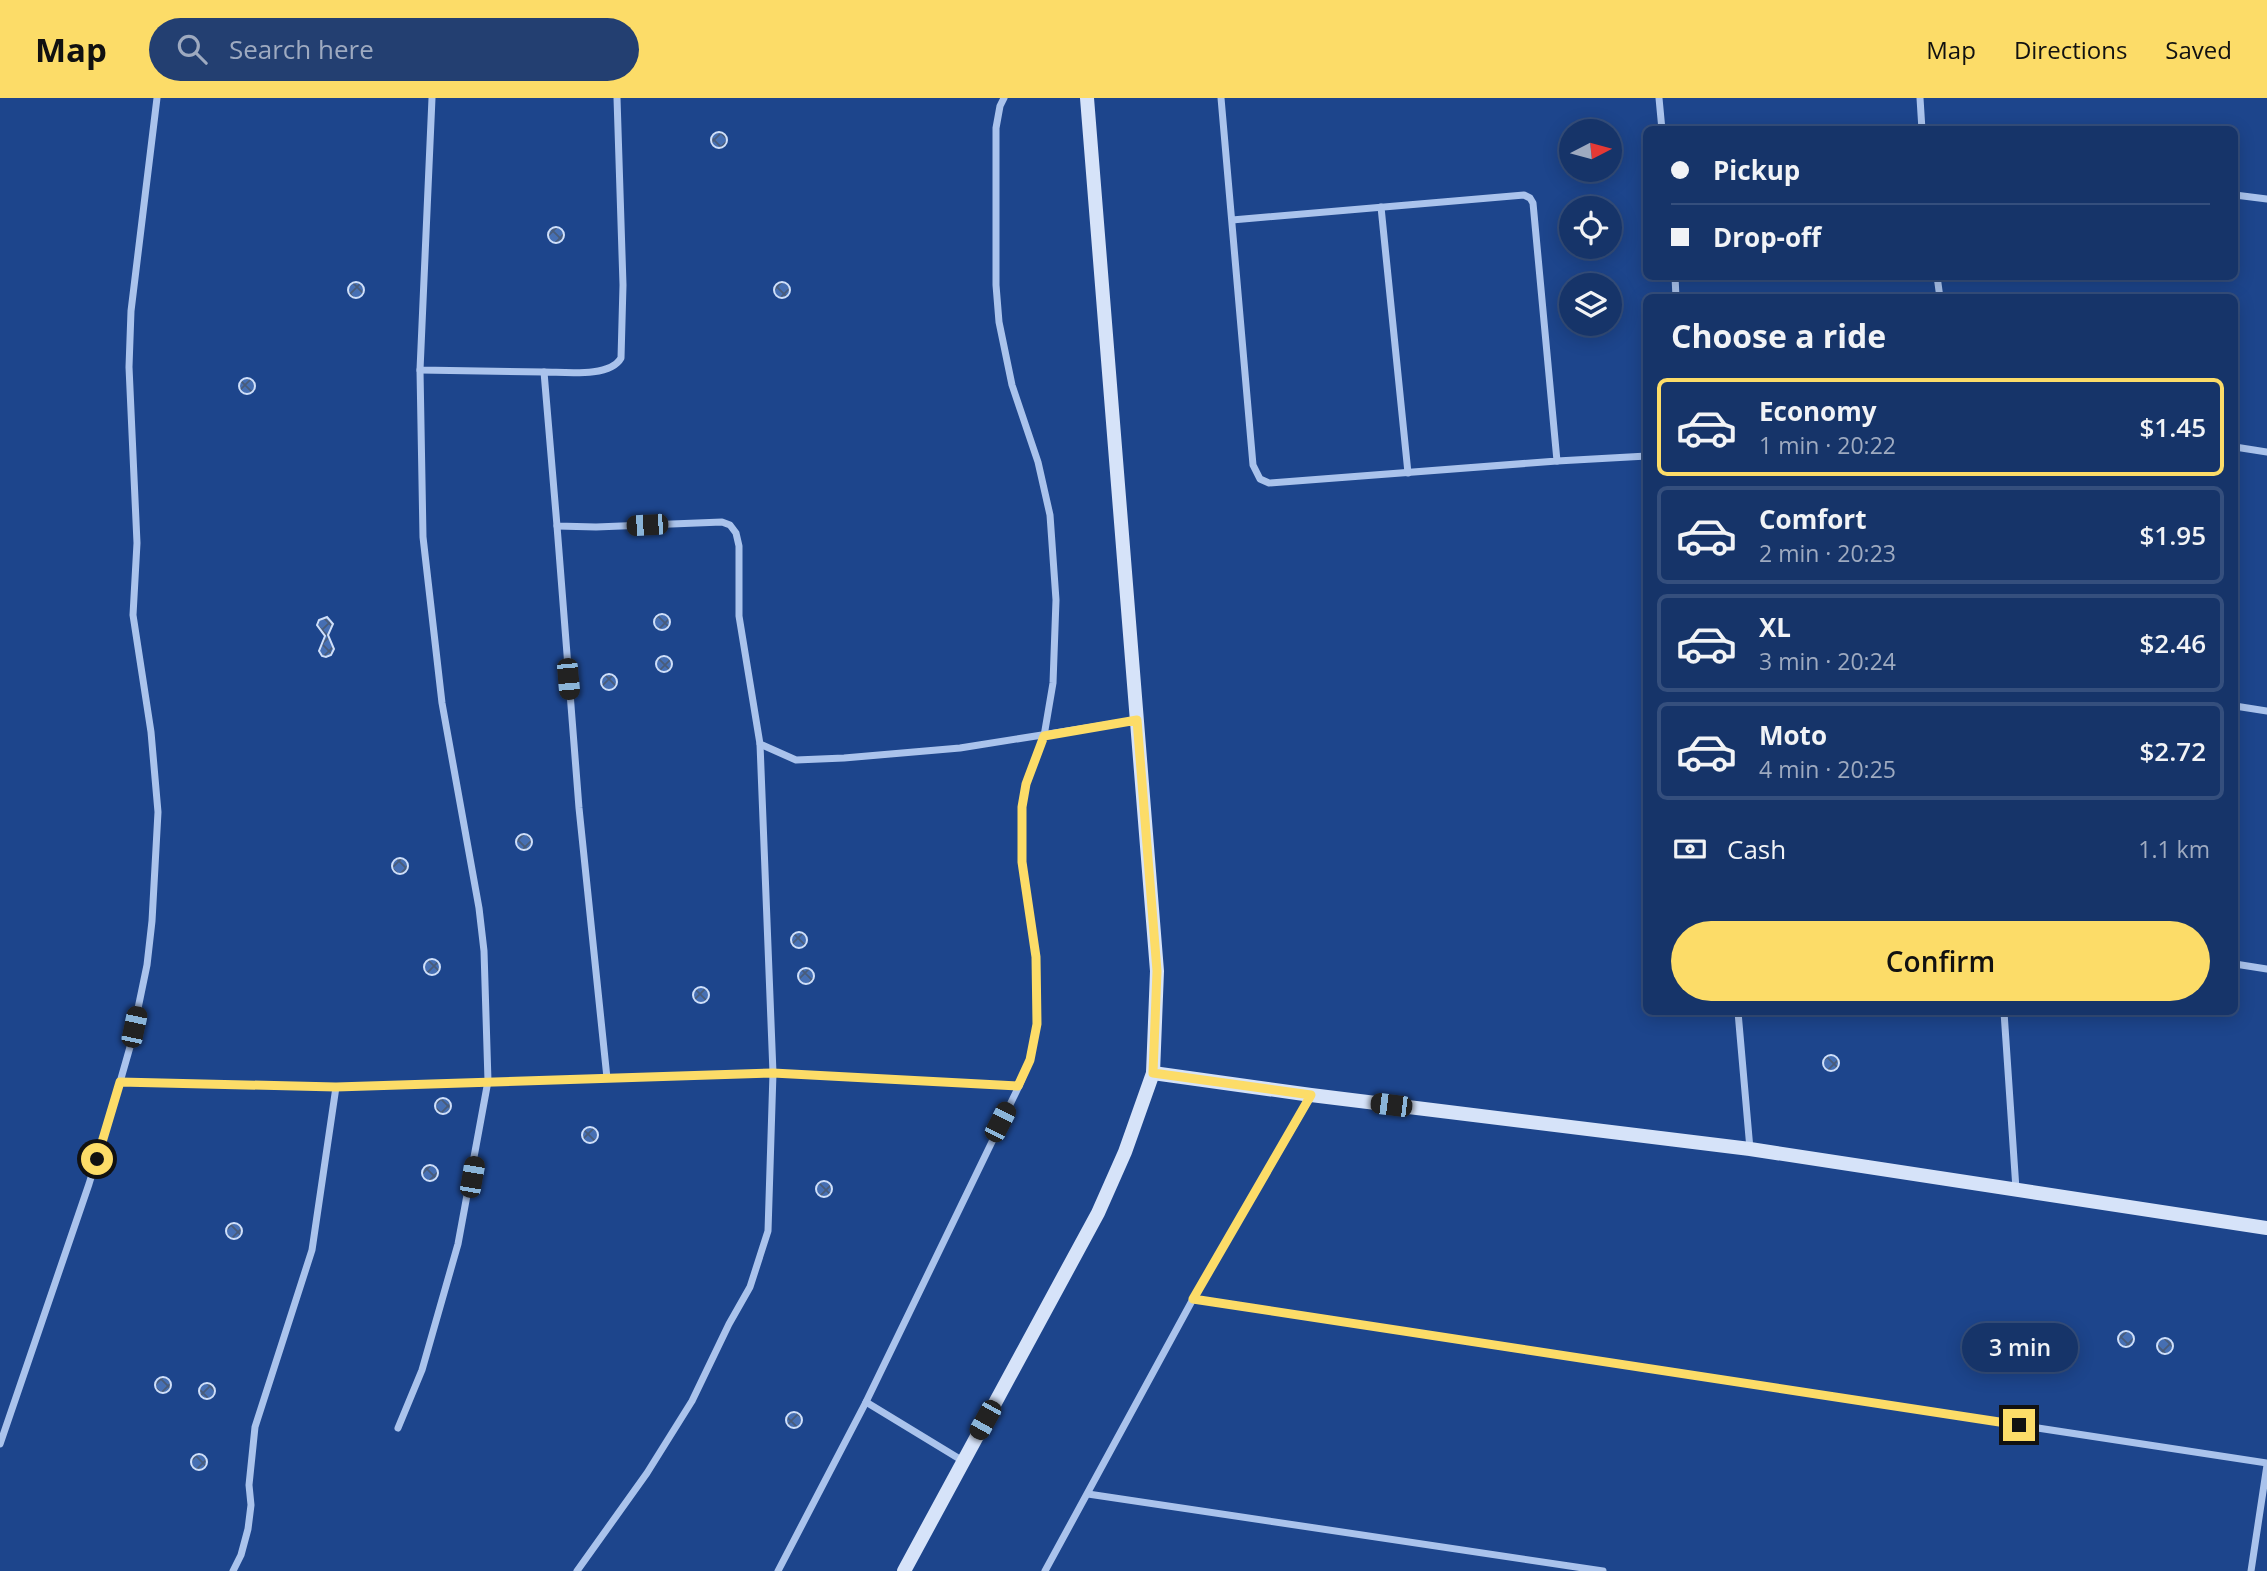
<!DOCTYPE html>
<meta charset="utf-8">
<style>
body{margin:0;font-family:"Open Sans",sans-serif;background:#233f71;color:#f1f3f6;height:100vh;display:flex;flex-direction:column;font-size:26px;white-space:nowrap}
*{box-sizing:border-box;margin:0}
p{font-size:23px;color:#9eaac0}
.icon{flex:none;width:38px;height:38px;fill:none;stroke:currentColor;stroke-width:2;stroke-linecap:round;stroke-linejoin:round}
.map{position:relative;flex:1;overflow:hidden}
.drawer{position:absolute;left:1643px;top:196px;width:595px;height:721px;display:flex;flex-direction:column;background:#163469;border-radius:10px;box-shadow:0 4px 18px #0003,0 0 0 2px #354f7d}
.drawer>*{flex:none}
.banner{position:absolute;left:1643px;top:28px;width:595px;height:154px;border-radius:10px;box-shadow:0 4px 18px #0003,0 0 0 2px #354f7d;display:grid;align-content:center;height:154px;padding:0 28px;background:#163469}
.needle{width:46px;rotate:84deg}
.buttons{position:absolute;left:1559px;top:21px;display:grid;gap:14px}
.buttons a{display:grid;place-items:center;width:63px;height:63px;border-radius:50%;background:#163469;box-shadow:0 4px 18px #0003,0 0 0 2px #354f7d;font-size:35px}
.end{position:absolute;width:32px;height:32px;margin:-16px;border:9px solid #fcdc68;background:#111;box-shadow:0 0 0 4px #111}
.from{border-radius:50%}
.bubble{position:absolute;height:49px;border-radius:24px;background:#163469;box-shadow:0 4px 18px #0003,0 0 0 2px #354f7d;font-size:23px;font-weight:600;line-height:49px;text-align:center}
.car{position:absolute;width:21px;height:42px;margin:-21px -10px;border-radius:9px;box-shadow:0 0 5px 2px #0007;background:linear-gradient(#222 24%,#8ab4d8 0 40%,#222 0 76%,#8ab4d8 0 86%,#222 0)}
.banner b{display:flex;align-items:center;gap:24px;height:66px;font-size:26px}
.banner b+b{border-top:2px solid #354f7d}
.banner i{width:18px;height:18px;background:#f1f3f6}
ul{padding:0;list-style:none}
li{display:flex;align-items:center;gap:21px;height:98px;margin:0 14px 10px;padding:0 14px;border:4px solid #354f7d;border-radius:10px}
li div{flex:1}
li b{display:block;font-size:26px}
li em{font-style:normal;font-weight:600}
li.current{border-color:#fcdc68}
li>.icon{width:63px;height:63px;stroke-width:1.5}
h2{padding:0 28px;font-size:32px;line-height:84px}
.pay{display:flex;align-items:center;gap:18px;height:77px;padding:0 28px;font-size:26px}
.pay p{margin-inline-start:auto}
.cta{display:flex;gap:14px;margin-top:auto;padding:14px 28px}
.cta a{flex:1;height:80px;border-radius:42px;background:#fcdc68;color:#111;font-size:28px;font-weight:600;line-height:80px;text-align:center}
header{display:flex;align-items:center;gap:42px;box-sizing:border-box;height:98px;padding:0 35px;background:#fcdc68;color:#111}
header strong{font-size:33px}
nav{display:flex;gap:38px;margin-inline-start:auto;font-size:24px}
.search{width:490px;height:63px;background:#233f71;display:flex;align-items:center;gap:18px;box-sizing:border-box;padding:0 24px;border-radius:38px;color:#9eaac0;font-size:26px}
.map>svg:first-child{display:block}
</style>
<header>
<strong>Map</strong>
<div class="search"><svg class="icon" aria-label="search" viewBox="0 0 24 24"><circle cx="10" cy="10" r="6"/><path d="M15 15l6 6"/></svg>Search here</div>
<nav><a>Map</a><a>Directions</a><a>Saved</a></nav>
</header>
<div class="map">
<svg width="2267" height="1473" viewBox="0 0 2267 1473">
<defs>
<pattern id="building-cross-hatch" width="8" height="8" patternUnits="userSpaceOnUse" patternTransform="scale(1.75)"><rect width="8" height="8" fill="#466fb3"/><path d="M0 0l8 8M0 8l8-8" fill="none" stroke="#495c7a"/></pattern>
</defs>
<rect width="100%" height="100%" fill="#1d458c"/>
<!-- building -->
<g fill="url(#building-cross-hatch)" stroke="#cfdff9" stroke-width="2">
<circle cx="719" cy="42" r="8"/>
<circle cx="556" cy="137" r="8"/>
<circle cx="356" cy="192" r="8"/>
<circle cx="782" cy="192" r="8"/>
<circle cx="247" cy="288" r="8"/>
<circle cx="662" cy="524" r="8"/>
<polygon points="327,519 333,526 328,537 334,551 331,557 326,559 322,558 319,553 325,538 317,527 319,522"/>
<circle cx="664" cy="566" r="8"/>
<circle cx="609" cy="584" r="8"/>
<circle cx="524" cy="744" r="8"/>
<circle cx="400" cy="768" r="8"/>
<circle cx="799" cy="842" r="8"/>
<circle cx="432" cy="869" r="8"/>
<circle cx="806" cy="878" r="8"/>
<circle cx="701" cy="897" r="8"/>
<circle cx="1831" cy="965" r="8"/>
<circle cx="443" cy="1008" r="8"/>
<circle cx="590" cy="1037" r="8"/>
<circle cx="430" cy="1075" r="8"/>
<circle cx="824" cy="1091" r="8"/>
<circle cx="234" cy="1133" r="8"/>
<circle cx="2126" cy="1241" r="8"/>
<circle cx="2165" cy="1248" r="8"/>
<circle cx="163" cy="1287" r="8"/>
<circle cx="207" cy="1293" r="8"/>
<circle cx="794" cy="1322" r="8"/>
<circle cx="199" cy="1364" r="8"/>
</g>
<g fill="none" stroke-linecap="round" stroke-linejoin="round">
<!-- street -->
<g stroke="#aac3ec" stroke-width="7">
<polyline points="432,0 420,272 544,274"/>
<path d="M617,0L623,187L621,260C610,280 564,274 544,274L557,428L596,429L722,424L730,427L736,435L739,448V518L760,646L796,662L844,660L960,650L1137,622"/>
<polyline points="1221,0 1253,367 1260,381 1269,385 1557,363 1533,105 1530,100 1524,97 1232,122"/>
<polyline points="1659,0 1662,32"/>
<polyline points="1920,0 1922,32"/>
<polyline points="2235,97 2267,101"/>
<polyline points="1381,109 1408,375"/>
<polyline points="1675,178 1676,200"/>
<polyline points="1937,178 1940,200"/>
<polyline points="2235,349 2267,354"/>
<polyline points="1557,363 1647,358"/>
<polyline points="557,428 579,710 607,980"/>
<polyline points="2235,608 2267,613"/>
<polyline points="2235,866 2267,871"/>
<polyline points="1738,914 1750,1051"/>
<polyline points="2004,914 2016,1091"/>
<polyline points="120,984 336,989 773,975 1019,988 1030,962 1037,926 1036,859 1022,764 1022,709 1026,686 1044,638 1053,585 1056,502 1050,417 1038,364 1012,287 999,224 996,187 996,30 1000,8 1004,0"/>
<polyline points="1193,1201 2267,1365"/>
<polyline points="866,1304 963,1363"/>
<polyline points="398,1330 422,1272 458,1146 488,983 484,853 479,810 442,605 423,439 420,272"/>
<polyline points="0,1346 89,1086 120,984 130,949 147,867 152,823 158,714 151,634 133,517 137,445 129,269 131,213 157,0"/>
<polyline points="1088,1396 1603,1473"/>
<polyline points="233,1473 241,1457 248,1431 251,1407 249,1387 255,1329 312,1152 336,989"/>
<polyline points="577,1473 647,1375 692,1303 729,1226 750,1189 768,1133 773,975 760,646"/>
<polyline points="778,1473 866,1304 1019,988"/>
<polyline points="1045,1473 1193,1201 1311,998"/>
<polyline points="2251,1473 2267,1367"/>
</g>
<!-- secondary -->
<g stroke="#d6e3f9" stroke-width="14">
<polyline points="1153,975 1311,997 1750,1051 2267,1130"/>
<polyline points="904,1473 1098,1115 1125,1054 1153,975 1157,873 1087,0"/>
</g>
</g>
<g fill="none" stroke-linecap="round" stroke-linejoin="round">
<!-- route -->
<polyline stroke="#fcdc68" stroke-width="9" points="97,1061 120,984 336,989 773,975 1018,988 1030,962 1037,926 1036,859 1022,764 1022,709 1026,686 1044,638 1137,622 1157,873 1153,975 1311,997 1193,1201 2019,1327"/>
</g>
</svg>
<div class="buttons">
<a><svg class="needle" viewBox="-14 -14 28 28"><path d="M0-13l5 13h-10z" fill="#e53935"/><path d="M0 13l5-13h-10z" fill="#9eaac0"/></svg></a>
<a><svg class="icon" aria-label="locate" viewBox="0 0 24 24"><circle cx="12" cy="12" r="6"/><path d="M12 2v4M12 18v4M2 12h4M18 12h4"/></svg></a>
<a><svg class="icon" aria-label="layers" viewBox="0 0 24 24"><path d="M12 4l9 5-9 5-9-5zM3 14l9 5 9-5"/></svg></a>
</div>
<i class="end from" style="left:97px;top:1061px"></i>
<i class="end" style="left:2019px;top:1327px"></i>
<div class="bubble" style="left:1962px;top:1225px;width:116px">3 min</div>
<i class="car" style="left:647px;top:427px;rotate:267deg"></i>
<i class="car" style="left:568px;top:581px;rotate:175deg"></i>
<i class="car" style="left:134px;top:929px;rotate:12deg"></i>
<i class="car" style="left:1391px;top:1007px;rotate:277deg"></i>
<i class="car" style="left:1000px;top:1024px;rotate:27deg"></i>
<i class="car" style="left:472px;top:1079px;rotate:10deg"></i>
<i class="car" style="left:985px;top:1322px;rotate:209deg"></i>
<div class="banner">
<b><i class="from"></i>Pickup</b>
<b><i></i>Drop-off</b>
</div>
<section class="drawer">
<h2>Choose a ride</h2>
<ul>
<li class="current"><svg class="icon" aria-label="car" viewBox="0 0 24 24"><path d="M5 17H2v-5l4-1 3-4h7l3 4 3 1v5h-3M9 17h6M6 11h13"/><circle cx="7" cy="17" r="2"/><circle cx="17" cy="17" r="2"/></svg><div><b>Economy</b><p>1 min · 20:22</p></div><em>$1.45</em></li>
<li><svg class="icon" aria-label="car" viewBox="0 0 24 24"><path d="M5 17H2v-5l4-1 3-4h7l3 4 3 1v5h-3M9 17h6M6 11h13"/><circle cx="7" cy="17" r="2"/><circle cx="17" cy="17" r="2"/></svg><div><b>Comfort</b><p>2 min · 20:23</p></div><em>$1.95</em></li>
<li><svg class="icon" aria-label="car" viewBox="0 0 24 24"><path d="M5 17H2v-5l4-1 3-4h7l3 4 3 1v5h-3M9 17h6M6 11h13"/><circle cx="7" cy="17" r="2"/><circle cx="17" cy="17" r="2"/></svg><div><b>XL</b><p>3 min · 20:24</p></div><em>$2.46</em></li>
<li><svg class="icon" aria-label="car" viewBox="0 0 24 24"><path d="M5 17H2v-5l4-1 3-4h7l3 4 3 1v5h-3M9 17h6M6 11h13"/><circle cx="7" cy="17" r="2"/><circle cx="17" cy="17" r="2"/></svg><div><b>Moto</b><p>4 min · 20:25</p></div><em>$2.72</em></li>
</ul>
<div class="pay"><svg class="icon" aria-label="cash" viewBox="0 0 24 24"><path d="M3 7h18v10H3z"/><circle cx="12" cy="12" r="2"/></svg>Cash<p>1.1 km</p></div>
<div class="cta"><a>Confirm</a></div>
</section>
</div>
